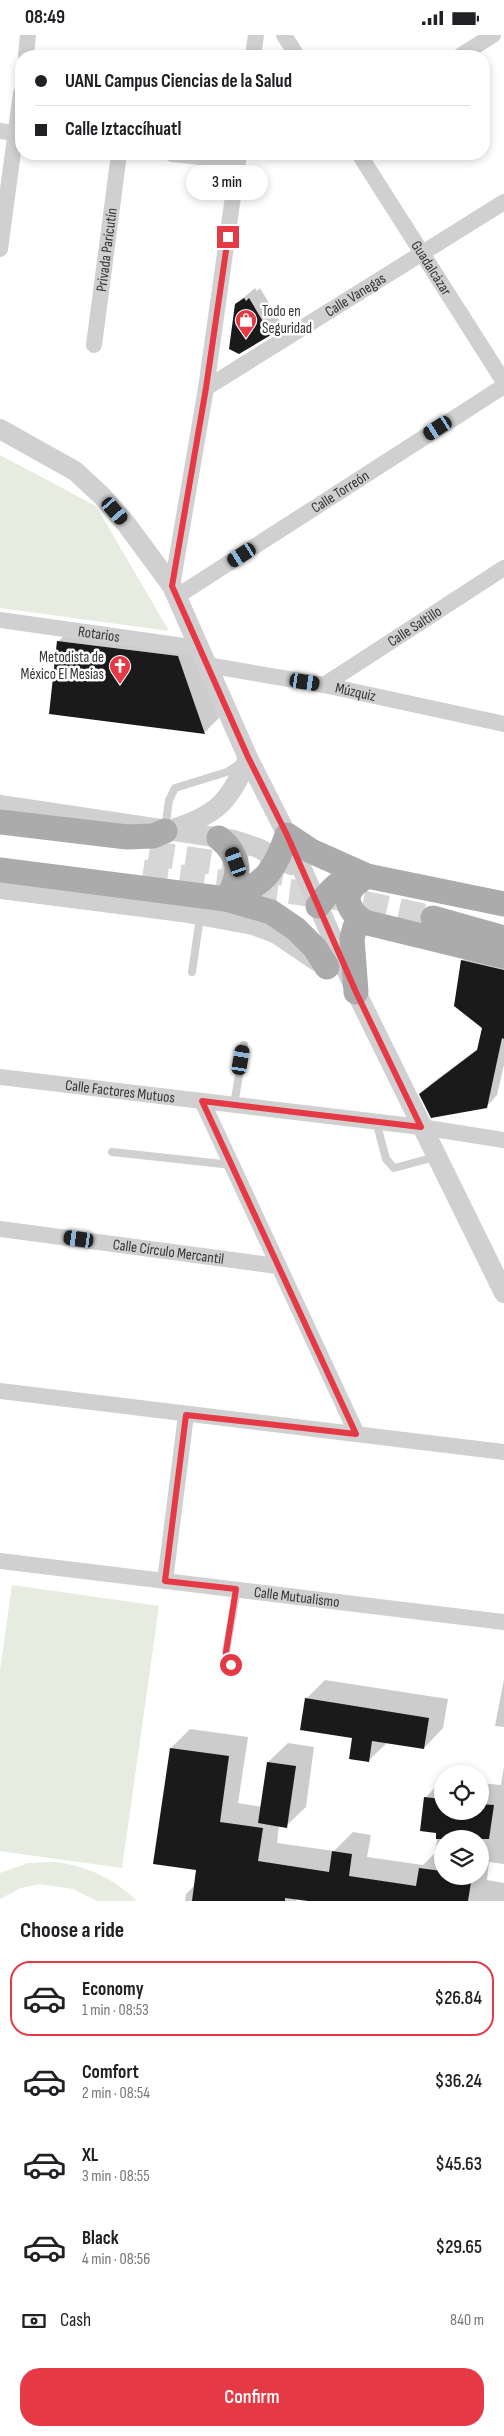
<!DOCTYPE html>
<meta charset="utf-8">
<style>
body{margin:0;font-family:"Sofia Sans Condensed",sans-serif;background:#f2f2f2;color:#202124;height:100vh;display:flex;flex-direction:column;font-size:19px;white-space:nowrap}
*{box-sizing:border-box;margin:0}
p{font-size:16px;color:#757577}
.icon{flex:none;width:28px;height:28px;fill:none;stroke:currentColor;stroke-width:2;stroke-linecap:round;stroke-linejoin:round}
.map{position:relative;height:1866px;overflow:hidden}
.sheet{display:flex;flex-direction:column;background:#fff;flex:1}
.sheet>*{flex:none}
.top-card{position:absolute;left:15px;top:15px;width:475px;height:110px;border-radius:20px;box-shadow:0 2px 8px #0003;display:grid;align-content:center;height:110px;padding:0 20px;background:#fff}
.fabs{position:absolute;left:434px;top:1730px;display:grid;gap:10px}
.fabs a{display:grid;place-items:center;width:55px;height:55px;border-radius:50%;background:#fff;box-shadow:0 2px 8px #0003;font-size:25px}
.end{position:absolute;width:22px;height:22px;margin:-11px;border:6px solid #e63946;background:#fff;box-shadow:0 0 0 2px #fff}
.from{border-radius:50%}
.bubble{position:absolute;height:35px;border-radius:18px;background:#fff;box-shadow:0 2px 8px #0003;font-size:16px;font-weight:600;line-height:35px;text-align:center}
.car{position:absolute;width:15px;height:30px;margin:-15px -8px;border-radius:6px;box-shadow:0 0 4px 1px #0007;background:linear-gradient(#222 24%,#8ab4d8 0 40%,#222 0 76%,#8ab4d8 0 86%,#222 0)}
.top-card b{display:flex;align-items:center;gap:18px;height:48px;font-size:19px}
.top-card b+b{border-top:1px solid #e0e0e0}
.top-card i{width:12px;height:12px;background:#202124}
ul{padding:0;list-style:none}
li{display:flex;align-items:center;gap:15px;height:75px;margin:0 10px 8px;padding:0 10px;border:2px solid transparent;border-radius:20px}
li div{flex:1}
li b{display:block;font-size:19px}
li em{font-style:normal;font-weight:600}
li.on{border-color:#e63946}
li>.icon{width:45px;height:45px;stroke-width:1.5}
h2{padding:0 20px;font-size:22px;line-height:60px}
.pay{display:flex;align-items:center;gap:12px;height:55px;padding:0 20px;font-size:19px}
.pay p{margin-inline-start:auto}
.primary-button{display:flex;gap:10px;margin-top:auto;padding:10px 20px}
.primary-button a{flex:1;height:58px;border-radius:20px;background:#e63946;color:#fff;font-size:20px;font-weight:600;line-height:58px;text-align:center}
.status{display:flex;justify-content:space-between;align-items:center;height:35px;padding:0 25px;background:#fff;direction:ltr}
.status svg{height:14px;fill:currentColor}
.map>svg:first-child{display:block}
</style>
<div class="status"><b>08:49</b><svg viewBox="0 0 49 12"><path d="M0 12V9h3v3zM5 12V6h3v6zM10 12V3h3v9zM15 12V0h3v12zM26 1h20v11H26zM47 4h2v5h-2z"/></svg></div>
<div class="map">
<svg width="504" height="1866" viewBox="0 0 504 1866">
<rect width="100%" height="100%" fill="#fff"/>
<!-- green -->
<g fill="#e6ecdf">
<polygon points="0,420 96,471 169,596 0,573"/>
<polygon points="12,1550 159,1571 122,1833 0,1816 0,1635"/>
<path d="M55,1827C87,1831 113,1843 137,1866H97L73,1854L39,1849L21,1853L0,1864V1838L28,1828Z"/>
</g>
<!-- shadow -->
<g fill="#0003" fill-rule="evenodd">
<polygon points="255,253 257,256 260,253 281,288 270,299 236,269"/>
<polygon points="72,593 192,607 219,683 205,697 50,678 58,607"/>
<polygon points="473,915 504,922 504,1030 497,1060 486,1072 421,1059 432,1048 479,1013 483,993 462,926"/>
<polygon points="504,1644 504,1692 495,1691"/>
<polygon points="325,1645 448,1664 443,1693 424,1713 388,1707 368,1726 354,1702 306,1664"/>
<path d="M190,1694L248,1702L238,1768L262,1772L268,1727L288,1708L314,1712L306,1772L286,1791L279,1790L277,1808L334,1816L353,1797L371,1800L367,1822L423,1830L435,1818L438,1797L426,1762L442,1745V1776H480V1748L501,1750L504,1731V1829L489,1827L487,1845L504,1848V1866H316L297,1863L296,1866H185L186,1859L196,1849L198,1834L171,1713ZM442,1804H480V1841H442Z"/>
</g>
<!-- building -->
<g fill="#1a1a1a">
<polygon points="244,263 246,266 249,263 271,300 239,319 229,314 235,269"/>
<polygon points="57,606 178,621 205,699 49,679"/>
<polygon points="461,925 504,935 504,1004 502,1003 487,1073 431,1083 419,1059 477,1015 482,993 454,971"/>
<polygon points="305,1663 429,1683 424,1714 372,1706 369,1727 349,1724 352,1703 300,1695"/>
<polygon points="170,1713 229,1721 220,1787 263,1793 258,1826 329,1837 332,1816 352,1819 349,1841 416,1851 419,1833 442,1836 442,1841 472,1841 468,1866 308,1866 285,1863 285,1866 192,1866 196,1835 153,1829"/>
<polygon points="267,1727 296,1731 287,1793 258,1788"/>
<polygon points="424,1762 442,1764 442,1776 480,1776 480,1769 494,1770 489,1804 436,1804 436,1798 420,1796"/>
</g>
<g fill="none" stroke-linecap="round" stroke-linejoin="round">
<!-- primary-tunnel -->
<g stroke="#d6d6d6" stroke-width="25" stroke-dasharray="25 12" stroke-linecap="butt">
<polyline points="149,818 289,839"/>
<polyline points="143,837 339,863 433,883"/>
</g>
<!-- service -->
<g stroke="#d0d0d0" stroke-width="8">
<polyline points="165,794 169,765 175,753 227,737 241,728"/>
<polyline points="192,937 200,882"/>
<polyline points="234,1070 244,1010"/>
<polyline points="376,1086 386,1124 394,1133 435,1122"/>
<polyline points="112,1117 232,1130"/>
<polyline points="231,1630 227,1624 226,1617 237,1554"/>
</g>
<!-- minor -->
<g stroke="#d0d0d0" stroke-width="16">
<polyline points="284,0 297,21"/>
<polyline points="26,21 28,0"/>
<polyline points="253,21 256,0"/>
<polyline points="460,21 493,0"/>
<polyline points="0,96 21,99"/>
<polyline points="172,119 238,126"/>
<path id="s1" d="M359,119L504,347"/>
<polyline points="0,214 21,58"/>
<path id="s2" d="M94,310L119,119"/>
<path id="s3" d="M206,353L504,167"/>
<polyline points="172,551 206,353 239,119"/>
<path id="s4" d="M176,562L504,351"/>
<path id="s5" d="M0,585L198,613"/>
<path id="s6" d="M207,630L324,650L504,689"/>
<path id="s7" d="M324,650L504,533"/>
<path id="s8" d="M0,1042L421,1092L504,1105"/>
<polyline points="202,1066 357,1399"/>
<path id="s9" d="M0,1194L277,1231"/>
<polyline points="0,1356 504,1417"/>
<path id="s10" d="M0,1526L504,1587"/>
<polyline points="165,1546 186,1380"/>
</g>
<!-- tertiary -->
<g stroke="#d0d0d0" stroke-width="20">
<polyline points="0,394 75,436 102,461 127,490 172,551 248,723 287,800 356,957 504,1258"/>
<polyline points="0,770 234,805 258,813 291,830"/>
<path d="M169,795C216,781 230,767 248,723"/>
<polyline points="0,854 182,877 253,890 275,898 318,927"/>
</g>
<!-- primary -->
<g stroke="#ababab" stroke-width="25">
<polyline points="0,787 127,802 153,801 165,796"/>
<path d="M219,803C241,821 242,841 226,864"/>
<polyline points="0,835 226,864 271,877 296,894 315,913 327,932"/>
<path d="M226,864C264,850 274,838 287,800L311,816L367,841L504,869"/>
<path d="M318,871C333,852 338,845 362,841"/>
<polyline points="433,883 504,903"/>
<path d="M364,887C341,870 344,854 367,841"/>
<polyline points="356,957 352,903 355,892 364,887 504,921"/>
</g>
</g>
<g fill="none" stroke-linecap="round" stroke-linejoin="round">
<!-- route -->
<polyline stroke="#e63946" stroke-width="6" points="228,202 206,353 172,551 248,722 287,800 356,957 421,1092 202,1066 356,1399 186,1380 165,1546 236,1554 226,1617 226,1624 231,1630"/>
</g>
<!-- icons -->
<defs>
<g id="shop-pin" transform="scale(1.125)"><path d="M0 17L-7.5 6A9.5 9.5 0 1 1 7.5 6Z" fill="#e63946" stroke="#fff"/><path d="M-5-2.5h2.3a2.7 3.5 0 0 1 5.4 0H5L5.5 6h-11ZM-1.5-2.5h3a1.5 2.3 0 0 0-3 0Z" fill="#fff"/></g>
<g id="church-pin" transform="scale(1.125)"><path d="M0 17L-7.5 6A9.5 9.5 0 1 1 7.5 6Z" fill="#e63946" stroke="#fff"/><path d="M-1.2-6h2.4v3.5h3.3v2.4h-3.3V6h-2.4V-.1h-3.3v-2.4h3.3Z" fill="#fff"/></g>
</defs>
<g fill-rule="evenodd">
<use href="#shop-pin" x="246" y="285"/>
<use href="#church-pin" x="120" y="631"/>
</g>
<g text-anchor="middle" stroke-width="5" stroke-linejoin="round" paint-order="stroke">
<!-- street labels -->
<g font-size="15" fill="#333" stroke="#fff">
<text dy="5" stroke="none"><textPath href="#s2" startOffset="96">Privada Paricutín</textPath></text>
<text dy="5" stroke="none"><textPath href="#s1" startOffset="135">Guadalcázar</textPath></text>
<text dy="5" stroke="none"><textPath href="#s3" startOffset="176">Calle Vanegas</textPath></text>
<text dy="5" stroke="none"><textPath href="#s4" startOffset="195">Calle Torreón</textPath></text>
<text dy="5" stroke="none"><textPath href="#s7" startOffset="108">Calle Saltillo</textPath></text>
<text dy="5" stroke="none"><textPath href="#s5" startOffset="100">Rotarios</textPath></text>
<text dy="5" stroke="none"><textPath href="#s6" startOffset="151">Múzquiz</textPath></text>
<text dy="5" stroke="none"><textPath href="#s8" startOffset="121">Calle Factores Mutuos</textPath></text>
<text dy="5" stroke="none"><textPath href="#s9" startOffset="170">Calle Círculo Mercantil</textPath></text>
<text dy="5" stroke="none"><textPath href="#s10" startOffset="299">Calle Mutualismo</textPath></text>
</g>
<!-- poi labels -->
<g font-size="15" fill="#333" stroke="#fff" text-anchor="start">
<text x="262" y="281">Todo en<tspan x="262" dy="17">Seguridad</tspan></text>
<text x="104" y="627" text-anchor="end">Metodista de<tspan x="104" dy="17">México El Mesías</tspan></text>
</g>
</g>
</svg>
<div class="fabs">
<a><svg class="icon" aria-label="locate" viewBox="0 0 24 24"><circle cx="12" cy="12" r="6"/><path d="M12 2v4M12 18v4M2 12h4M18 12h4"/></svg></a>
<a><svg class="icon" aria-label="layers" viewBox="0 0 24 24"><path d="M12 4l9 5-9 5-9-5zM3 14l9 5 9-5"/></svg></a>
</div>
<i class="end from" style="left:231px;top:1630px"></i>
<i class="end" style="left:228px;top:202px"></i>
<div class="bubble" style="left:186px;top:130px;width:82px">3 min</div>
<i class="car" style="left:438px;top:393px;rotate:237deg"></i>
<i class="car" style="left:115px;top:476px;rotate:139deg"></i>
<i class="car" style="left:242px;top:520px;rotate:237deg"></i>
<i class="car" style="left:305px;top:647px;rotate:99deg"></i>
<i class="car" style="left:236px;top:827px;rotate:340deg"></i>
<i class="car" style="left:241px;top:1025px;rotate:10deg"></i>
<i class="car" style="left:79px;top:1204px;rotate:278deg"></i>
<div class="top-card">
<b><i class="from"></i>UANL Campus Ciencias de la Salud</b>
<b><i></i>Calle Iztaccíhuatl</b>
</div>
</div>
<section class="sheet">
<h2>Choose a ride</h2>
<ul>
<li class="on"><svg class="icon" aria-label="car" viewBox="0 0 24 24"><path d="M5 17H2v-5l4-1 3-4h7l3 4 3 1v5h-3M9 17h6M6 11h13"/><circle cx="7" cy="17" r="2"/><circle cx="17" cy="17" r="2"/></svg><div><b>Economy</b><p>1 min · 08:53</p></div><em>$26.84</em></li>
<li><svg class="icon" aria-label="car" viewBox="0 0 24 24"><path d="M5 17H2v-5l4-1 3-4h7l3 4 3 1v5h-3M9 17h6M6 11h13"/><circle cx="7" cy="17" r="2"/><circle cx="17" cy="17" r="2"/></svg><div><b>Comfort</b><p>2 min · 08:54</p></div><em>$36.24</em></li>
<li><svg class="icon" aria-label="car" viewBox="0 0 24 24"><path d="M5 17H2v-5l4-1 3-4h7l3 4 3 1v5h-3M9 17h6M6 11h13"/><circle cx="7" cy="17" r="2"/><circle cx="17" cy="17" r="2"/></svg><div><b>XL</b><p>3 min · 08:55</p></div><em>$45.63</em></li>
<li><svg class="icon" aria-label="car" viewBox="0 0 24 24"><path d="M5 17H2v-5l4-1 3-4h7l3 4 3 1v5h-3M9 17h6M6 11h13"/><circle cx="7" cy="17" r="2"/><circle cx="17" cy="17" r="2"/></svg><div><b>Black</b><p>4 min · 08:56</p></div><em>$29.65</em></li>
</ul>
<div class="pay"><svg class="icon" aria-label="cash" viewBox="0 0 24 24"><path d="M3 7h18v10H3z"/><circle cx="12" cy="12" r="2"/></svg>Cash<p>840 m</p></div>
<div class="primary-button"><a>Confirm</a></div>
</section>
